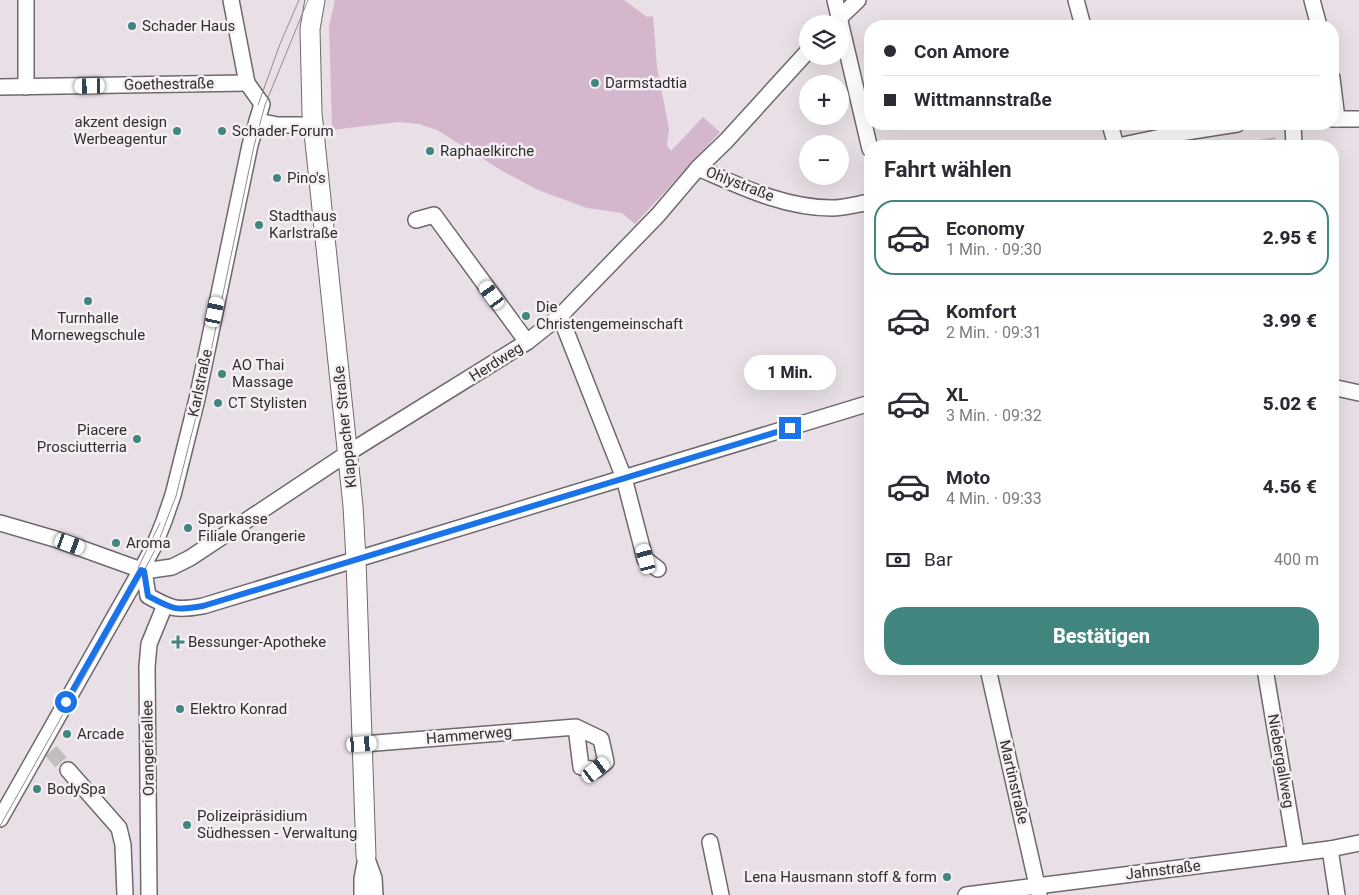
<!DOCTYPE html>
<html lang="de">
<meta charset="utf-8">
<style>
body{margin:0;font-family:Roboto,sans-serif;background:#f7f7f7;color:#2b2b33;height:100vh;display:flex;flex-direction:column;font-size:19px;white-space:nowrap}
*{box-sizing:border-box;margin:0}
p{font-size:16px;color:#7c7c81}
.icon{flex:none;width:28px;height:28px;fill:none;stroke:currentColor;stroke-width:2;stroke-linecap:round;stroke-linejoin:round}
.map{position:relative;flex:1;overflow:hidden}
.details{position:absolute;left:864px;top:140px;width:475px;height:535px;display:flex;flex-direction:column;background:#fff;border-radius:20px;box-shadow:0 5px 20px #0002}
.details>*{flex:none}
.guide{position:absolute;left:864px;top:20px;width:475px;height:110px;border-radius:20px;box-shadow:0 5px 20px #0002;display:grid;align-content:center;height:110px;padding:0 20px;background:#fff}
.tools{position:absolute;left:799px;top:15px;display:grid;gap:10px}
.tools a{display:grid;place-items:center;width:50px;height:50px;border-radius:50%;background:#fff;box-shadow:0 5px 20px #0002;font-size:25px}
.end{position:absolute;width:22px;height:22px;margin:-11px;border:6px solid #1a73e8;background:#fff;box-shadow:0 0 0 2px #fff}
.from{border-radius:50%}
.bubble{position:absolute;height:35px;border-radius:18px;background:#fff;box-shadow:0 5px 20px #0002;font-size:16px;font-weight:800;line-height:35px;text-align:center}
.car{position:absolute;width:15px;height:30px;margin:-15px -8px;border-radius:6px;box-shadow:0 0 4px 1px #0007;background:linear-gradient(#fff 24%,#345 0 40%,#fff 0 76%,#345 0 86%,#fff 0)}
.guide b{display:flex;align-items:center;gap:18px;height:48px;font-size:19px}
.guide b+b{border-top:1px solid #e1e1e2}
.guide i{width:12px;height:12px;background:#2b2b33}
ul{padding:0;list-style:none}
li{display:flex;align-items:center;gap:15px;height:75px;margin:0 10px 8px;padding:0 10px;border:2px solid transparent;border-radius:20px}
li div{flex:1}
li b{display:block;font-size:19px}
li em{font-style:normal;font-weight:800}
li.selected{border-color:#40867f}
li>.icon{width:45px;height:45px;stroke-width:1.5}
h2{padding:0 20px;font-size:22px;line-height:60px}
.pay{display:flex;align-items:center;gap:12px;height:55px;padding:0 20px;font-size:19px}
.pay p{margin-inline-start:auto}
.primary-button{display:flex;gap:10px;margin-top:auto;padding:10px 20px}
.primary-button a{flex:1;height:58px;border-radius:20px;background:#40867f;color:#fff;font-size:20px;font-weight:800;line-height:58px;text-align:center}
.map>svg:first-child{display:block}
</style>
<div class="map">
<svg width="1359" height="895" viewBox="0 0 1359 895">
<rect width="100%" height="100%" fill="#e8e0e6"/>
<!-- green -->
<g fill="#d5b7cd">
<polygon points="335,0 624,0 647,17 653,16 657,67 669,129 667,146 671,151 703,117 720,132 635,224 622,213 587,208 538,190 504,172 437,130 419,124 399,122 332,130 329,26"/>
<polygon points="1275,137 1277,146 1224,146"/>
</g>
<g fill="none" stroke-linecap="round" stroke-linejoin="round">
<!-- minor-tunnel -->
<polyline stroke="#c3bcc1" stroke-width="15" stroke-dasharray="15 8" stroke-linecap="butt" points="51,751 68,770"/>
<!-- minor casing -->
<g stroke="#6f686d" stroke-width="18">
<g id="minor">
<polyline points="26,0 26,87"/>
<polyline points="835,0 870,149"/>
<polyline points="1076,0 1083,26"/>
<polyline points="1312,0 1319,26"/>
<polyline points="834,23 858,0"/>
<polyline points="1332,78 1337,119"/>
<polyline points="0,87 247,83"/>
<polyline points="1332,119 1359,119"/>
<polyline points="257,121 278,125 312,125"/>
<polyline points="1110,124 1116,146"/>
<polyline points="1293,124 1294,146"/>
<polyline points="1118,146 1180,133 1237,124"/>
<path d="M698,168C740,186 784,208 832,208C844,208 858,204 870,202"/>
<polyline points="416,220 434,215 527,342"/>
<polyline points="560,316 624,478 645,559 658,569"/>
<polyline points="1332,387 1359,393"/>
<polyline points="0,523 55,539 144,571"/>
<polyline points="144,571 172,567 190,558 348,453 527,342 560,316 658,215 698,168 726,141 808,51"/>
<path d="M144,571L148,596C172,609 176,611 203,606L870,403"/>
<polyline points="988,669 1039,894"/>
<polyline points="1265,669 1296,853"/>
<polyline points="363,744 576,727 601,739 606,762 596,770 581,767 576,727"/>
<polyline points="68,770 119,828 123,845 125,895"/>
<polyline points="0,819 141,570 154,546 164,521 173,495 197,399 250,145 262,104 247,83 231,0"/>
<polyline points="710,842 721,895"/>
<polyline points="1330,849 1337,895"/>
<polyline points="366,856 374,878 375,895"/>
<polyline points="149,895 147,667 149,644 165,605"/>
<polyline points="362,895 362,879 366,858"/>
<polyline points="966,895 1330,849 1359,843"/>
</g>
</g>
<!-- tertiary casing -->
<g stroke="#6f686d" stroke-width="21">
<polyline id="tertiary" points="315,0 310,29 312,113 353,506 356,560 366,856"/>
</g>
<!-- minor -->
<use href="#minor" stroke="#fff" stroke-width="15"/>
<!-- tertiary -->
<use href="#tertiary" stroke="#fff" stroke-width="19"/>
<!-- tram -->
<g stroke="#918c90" stroke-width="1">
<polyline points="258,105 280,44 299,0"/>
<polyline points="138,568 160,523"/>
<polyline points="0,826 144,571 156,548 176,496 203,389 254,146 265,105 308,0"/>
</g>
</g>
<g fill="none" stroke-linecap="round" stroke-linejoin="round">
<!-- route -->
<path stroke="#1a73e8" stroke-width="6" d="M66,702L141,570L144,571L148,596C172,609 175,611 203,606L790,428"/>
</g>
<!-- markers -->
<g fill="#40867f" stroke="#f5eef3" stroke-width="2">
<circle cx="132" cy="26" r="5"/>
<circle cx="595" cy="83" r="5"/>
<circle cx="177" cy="131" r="5"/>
<circle cx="222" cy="131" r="5"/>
<circle cx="430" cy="151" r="5"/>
<circle cx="277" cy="178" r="5"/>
<circle cx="259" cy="225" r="5"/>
<circle cx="88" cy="301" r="5"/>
<circle cx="526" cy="316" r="5"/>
<circle cx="222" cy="374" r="5"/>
<circle cx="218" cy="403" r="5"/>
<circle cx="137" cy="439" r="5"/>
<circle cx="188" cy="528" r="5"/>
<circle cx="116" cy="543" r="5"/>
<path d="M175.5 634.5h5v5h5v5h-5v5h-5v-5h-5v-5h5z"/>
<circle cx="180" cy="709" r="5"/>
<circle cx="67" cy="734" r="5"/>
<circle cx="37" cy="789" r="5"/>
<circle cx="187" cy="825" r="5"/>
<circle cx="947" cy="877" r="5"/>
</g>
<g text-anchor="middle" stroke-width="5" stroke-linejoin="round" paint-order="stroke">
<!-- poi labels -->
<g font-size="15" fill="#302e2f" stroke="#f5eef3" text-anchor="start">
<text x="142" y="31">Schader Haus</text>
<text x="605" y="88">Darmstadtia</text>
<text x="167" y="127" text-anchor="end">akzent design<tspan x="167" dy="17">Werbeagentur</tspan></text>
<text x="232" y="136">Schader Forum</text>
<text x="440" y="156">Raphaelkirche</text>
<text x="287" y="183">Pino's</text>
<text x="269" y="221">Stadthaus<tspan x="269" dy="17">Karlstraße</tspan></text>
<text x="536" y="312">Die<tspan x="536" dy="17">Christengemeinschaft</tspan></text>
<text x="88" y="323" text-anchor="middle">Turnhalle<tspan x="88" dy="17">Mornewegschule</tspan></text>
<text x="232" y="370">AO Thai<tspan x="232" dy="17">Massage</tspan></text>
<text x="228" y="408">CT Stylisten</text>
<text x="127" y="435" text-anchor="end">Piacere<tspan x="127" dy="17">Prosciutterria</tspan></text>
<text x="198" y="524">Sparkasse<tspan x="198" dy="17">Filiale Orangerie</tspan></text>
<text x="126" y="548">Aroma</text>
<text x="188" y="647">Bessunger-Apotheke</text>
<text x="190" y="714">Elektro Konrad</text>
<text x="77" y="739">Arcade</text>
<text x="47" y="794">BodySpa</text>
<text x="197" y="821">Polizeipräsidium<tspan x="197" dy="17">Südhessen - Verwaltung</tspan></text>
<text x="937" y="882" text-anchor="end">Lena Hausmann stoff &amp; form</text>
</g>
<!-- street labels -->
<g font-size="15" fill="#302e2f" stroke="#f5eef3">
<text transform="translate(169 84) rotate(-1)" y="5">Goethestraße</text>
<text transform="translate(740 184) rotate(21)" y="5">Ohlystraße</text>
<text transform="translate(496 362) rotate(-32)" y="5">Herdweg</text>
<text transform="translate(200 383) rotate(-78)" y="5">Karlstraße</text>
<text transform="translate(345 427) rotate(-96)" y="5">Klappacher Straße</text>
<text transform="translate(469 735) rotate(-5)" y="5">Hammerweg</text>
<text transform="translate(148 748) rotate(-91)" y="5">Orangerieallee</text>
<text transform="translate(1281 761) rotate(80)" y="5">Niebergallweg</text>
<text transform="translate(1014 782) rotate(77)" y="5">Martinstraße</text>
<text transform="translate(1163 870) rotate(-7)" y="5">Jahnstraße</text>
</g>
</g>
</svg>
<div class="tools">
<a><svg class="icon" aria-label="layers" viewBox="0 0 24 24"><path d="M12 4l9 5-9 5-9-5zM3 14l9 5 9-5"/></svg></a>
<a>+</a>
<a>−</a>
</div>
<i class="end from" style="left:66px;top:702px"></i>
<i class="end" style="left:790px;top:428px"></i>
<div class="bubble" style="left:744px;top:355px;width:92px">1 Min.</div>
<i class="car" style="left:90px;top:86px;rotate:269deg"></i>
<i class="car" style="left:492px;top:295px;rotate:324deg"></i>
<i class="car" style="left:215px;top:312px;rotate:12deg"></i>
<i class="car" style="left:70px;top:544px;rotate:110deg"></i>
<i class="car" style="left:646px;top:559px;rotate:345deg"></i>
<i class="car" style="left:362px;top:744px;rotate:86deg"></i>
<i class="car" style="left:596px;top:770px;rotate:52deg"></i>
<div class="guide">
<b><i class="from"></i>Con Amore</b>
<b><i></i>Wittmannstraße</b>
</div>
<section class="details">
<h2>Fahrt wählen</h2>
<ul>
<li class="selected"><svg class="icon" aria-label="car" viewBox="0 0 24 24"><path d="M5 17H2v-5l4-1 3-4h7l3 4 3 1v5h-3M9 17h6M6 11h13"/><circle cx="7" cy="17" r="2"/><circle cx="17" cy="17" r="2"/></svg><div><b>Economy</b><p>1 Min. · 09:30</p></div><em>2.95 €</em></li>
<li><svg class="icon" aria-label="car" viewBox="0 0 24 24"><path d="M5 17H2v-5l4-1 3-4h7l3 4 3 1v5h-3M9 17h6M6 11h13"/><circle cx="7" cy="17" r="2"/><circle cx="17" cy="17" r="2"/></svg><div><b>Komfort</b><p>2 Min. · 09:31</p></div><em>3.99 €</em></li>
<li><svg class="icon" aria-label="car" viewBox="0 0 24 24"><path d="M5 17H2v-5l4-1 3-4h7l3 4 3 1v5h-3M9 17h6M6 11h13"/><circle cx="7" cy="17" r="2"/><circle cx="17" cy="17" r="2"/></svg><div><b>XL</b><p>3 Min. · 09:32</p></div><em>5.02 €</em></li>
<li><svg class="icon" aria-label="car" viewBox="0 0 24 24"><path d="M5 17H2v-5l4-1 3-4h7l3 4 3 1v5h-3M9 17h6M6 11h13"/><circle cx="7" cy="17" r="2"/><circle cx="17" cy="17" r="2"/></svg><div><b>Moto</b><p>4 Min. · 09:33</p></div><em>4.56 €</em></li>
</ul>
<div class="pay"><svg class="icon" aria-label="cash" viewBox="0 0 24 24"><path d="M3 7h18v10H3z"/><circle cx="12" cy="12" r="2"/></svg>Bar<p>400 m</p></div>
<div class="primary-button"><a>Bestätigen</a></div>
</section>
</div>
